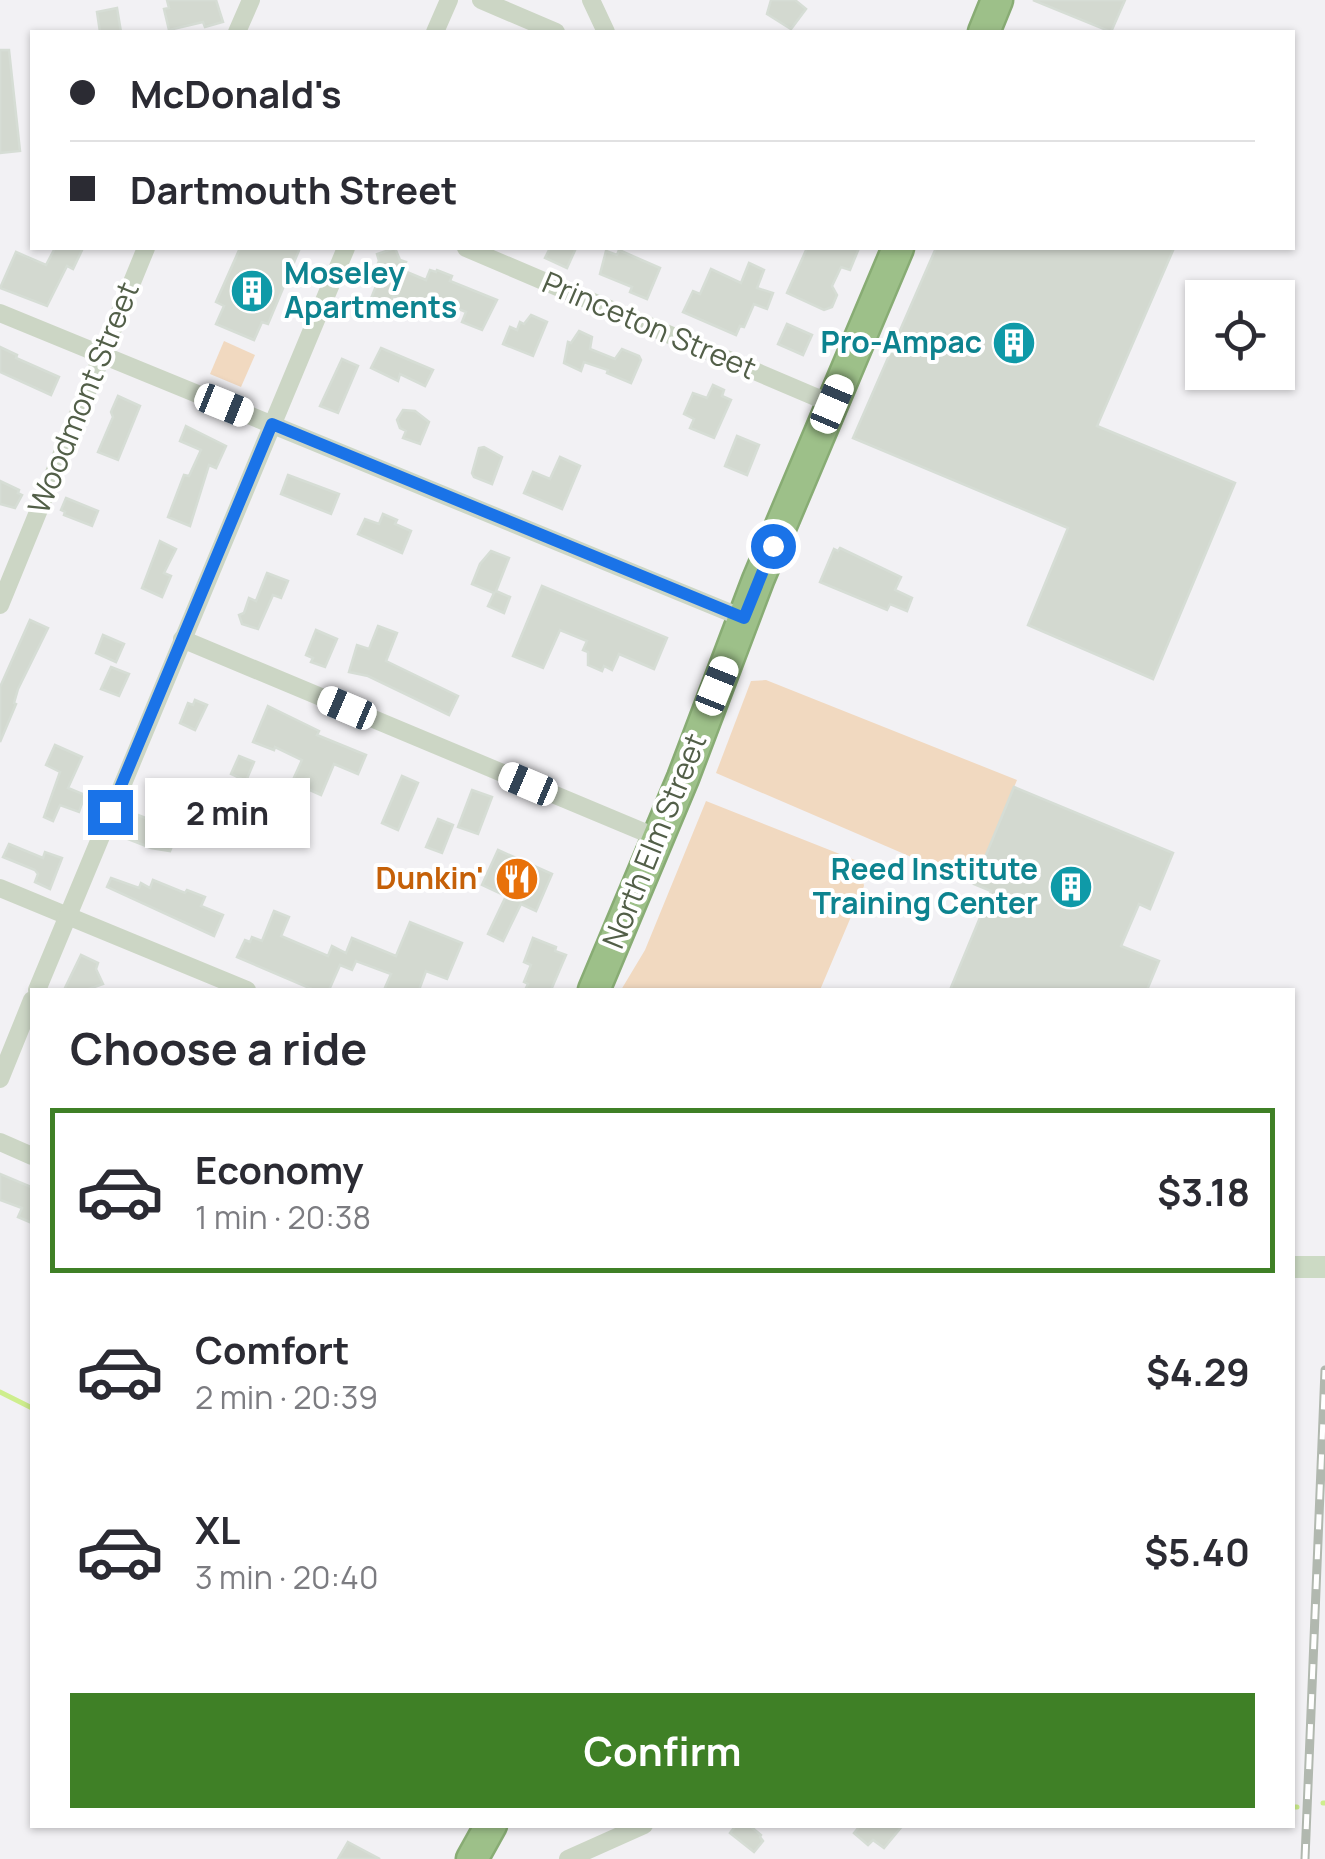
<!DOCTYPE html>
<meta charset="utf-8">
<style>
body{margin:0;font-family:Manrope,sans-serif;background:#f7f7f7;color:#2b2b33;height:100vh;display:flex;flex-direction:column;font-size:38px;white-space:nowrap}
*{box-sizing:border-box;margin:0}
p{font-size:32px;color:#7c7c81}
.icon{flex:none;width:55px;height:55px;fill:none;stroke:currentColor;stroke-width:2;stroke-linecap:round;stroke-linejoin:round}
.map{position:relative;flex:1;overflow:hidden}
.details{position:absolute;left:30px;top:988px;width:1265px;height:840px;display:flex;flex-direction:column;background:#fff;border-radius:0px;box-shadow:0 2px 8px #0004}
.details>*{flex:none}
.banner{position:absolute;left:30px;top:30px;width:1265px;height:220px;border-radius:0px;box-shadow:0 2px 8px #0004;display:grid;align-content:center;height:220px;padding:0 40px;background:#fff}
.tools{position:absolute;left:1185px;top:280px;display:grid;gap:20px}
.tools a{display:grid;place-items:center;width:110px;height:110px;border-radius:0px;background:#fff;box-shadow:0 2px 8px #0004;font-size:50px}
.end{position:absolute;width:45px;height:45px;margin:-22px;border:12px solid #1a73e8;background:#fff;box-shadow:0 0 0 5px #fff}
.from{border-radius:50%}
.bubble{position:absolute;height:70px;border-radius:0px;background:#fff;box-shadow:0 2px 8px #0004;font-size:32px;font-weight:700;line-height:70px;text-align:center}
.car{position:absolute;width:30px;height:60px;margin:-30px -15px;border-radius:12px;box-shadow:0 0 8px 2px #0007;background:linear-gradient(#fff 24%,#345 0 40%,#fff 0 76%,#345 0 86%,#fff 0)}
.banner b{display:flex;align-items:center;gap:35px;height:95px;font-size:38px}
.banner b+b{border-top:2px solid #e1e1e2}
.banner i{width:25px;height:25px;background:#2b2b33}
ul{padding:0;list-style:none}
li{display:flex;align-items:center;gap:30px;height:165px;margin:0 20px 15px;padding:0 20px;border:5px solid transparent;border-radius:0px}
li div{flex:1}
li b{display:block;font-size:38px}
li em{font-style:normal;font-weight:700}
li.on{border-color:#3f8026}
li>.icon{width:90px;height:90px;stroke-width:1.5}
h2{padding:0 40px;font-size:45px;line-height:120px}
.primary-button{display:flex;gap:20px;margin-top:auto;padding:20px 40px}
.primary-button a{flex:1;height:115px;border-radius:0px;background:#3f8026;color:#fff;font-size:40px;font-weight:700;line-height:115px;text-align:center}
.map>svg:first-child{display:block}
</style>
<div class="map">
<svg width="1325" height="1859" viewBox="0 0 1325 1859">
<rect width="100%" height="100%" fill="#f2f1f4"/>
<!-- green -->
<g fill="#f1d9c0">
<polygon points="224,341 255,355 241,387 210,374"/>
<polygon points="766,680 1017,780 974,884 716,773 751,681"/>
<polygon points="706,801 860,862 864,886 820,990 621,990 645,950"/>
</g>
<g fill="none" stroke-linecap="round" stroke-linejoin="round">
<!-- stream -->
<g stroke="#ceee8d" stroke-width="5">
<polyline points="0,1392 32,1408"/>
<polyline points="1323,1803 1325,1803"/>
<polyline points="1292,1807 1297,1807"/>
</g>
</g>
<!-- building -->
<g fill="#d3d9d0" stroke="#d6ddd5" stroke-width="2.5">
<polygon points="167,0 216,0 223,22 205,27 203,22 169,30 164,9 169,8"/>
<polygon points="771,0 795,0 806,9 791,29 767,14"/>
<polygon points="1033,0 1125,0 1111,32"/>
<polygon points="117,8 121,32 100,32 97,12"/>
<polygon points="0,50 9,50 20,151 0,153"/>
<polygon points="55,248 83,248 73,269 67,266 47,306 0,288 16,252 46,265"/>
<polygon points="240,248 300,248 268,324 262,322 254,340 216,324 224,306 216,302"/>
<polygon points="395,248 400,260 406,262 402,270 426,280 430,270 436,272 437,270 452,276 450,281 497,300 482,330 462,322 466,312 442,302 436,314 393,296 384,318 366,311 376,286 376,278 372,276 379,261 377,254"/>
<polygon points="550,248 576,248 567,268 545,258"/>
<polygon points="807,248 859,248 850,270 841,267 832,286 837,295 832,307 824,310 787,293"/>
<polygon points="936,248 1174,248 1097,426 1235,483 1153,679 1028,625 1068,528 853,438"/>
<polygon points="619,250 660,268 647,299 630,292 632,287 600,274 606,251 617,255"/>
<polygon points="749,263 764,270 757,288 773,293 767,309 754,304 744,327 740,326 736,335 683,312 693,291 700,294 711,269 741,283"/>
<polygon points="531,315 547,322 533,356 503,344 510,327 517,330 520,322 524,324"/>
<polygon points="787,324 812,335 803,355 778,344"/>
<polygon points="579,331 592,337 590,349 615,359 622,349 639,356 641,360 631,383 607,373 608,370 584,362 581,371 564,363 568,342 571,343"/>
<polygon points="0,347 17,355 16,358 59,377 51,395 0,372"/>
<polygon points="381,348 433,370 425,386 400,374 398,381 371,368"/>
<polygon points="342,359 358,366 338,413 320,406"/>
<polygon points="713,385 724,390 722,396 731,400 714,438 690,428 694,419 684,414 693,393 707,398"/>
<polygon points="118,396 140,406 118,460 98,452 113,417 111,412"/>
<polygon points="403,410 415,411 429,422 420,444 403,438 406,431 400,428 397,420"/>
<polygon points="186,426 226,446 216,468 209,465 190,526 168,517 184,475 189,476 201,450 180,441"/>
<polygon points="737,436 759,445 747,475 725,466"/>
<polygon points="484,447 502,457 492,484 474,477 472,473 479,448"/>
<polygon points="560,457 580,466 562,509 524,493 533,472 550,479"/>
<polygon points="288,475 339,494 331,514 281,494"/>
<polygon points="0,481 19,490 18,493 22,495 15,508 0,504"/>
<polygon points="66,498 98,511 92,526 64,515 65,512 61,510"/>
<polygon points="383,514 397,520 395,524 411,531 402,553 358,534 365,519 379,524"/>
<polygon points="160,541 176,549 164,573 171,576 162,597 142,588"/>
<polygon points="840,548 901,577 895,590 912,598 907,611 890,604 887,610 820,582 834,549 838,551"/>
<polygon points="491,551 509,558 496,591 510,597 504,613 488,606 494,593 472,584 480,564"/>
<polygon points="267,573 288,581 281,598 273,595 258,629 242,624 239,615 244,613 249,598 256,601"/>
<polygon points="542,586 667,638 654,669 619,654 612,670 604,666 602,671 588,665 588,652 583,650 587,641 560,630 543,668 513,656"/>
<polygon points="30,620 48,628 18,689 14,703 16,704 0,742 0,687"/>
<polygon points="378,626 397,633 386,661 458,696 449,715 368,676 349,672 357,645 369,649"/>
<polygon points="316,630 337,639 325,667 311,662 313,658 306,655"/>
<polygon points="103,635 124,644 116,662 96,653"/>
<polygon points="111,667 129,674 119,696 101,689"/>
<polygon points="195,700 207,705 195,730 180,723 188,703 193,705"/>
<polygon points="268,706 319,731 317,735 366,755 358,774 334,764 321,795 292,782 302,760 275,747 274,750 253,742"/>
<polygon points="55,745 82,757 68,788 85,795 79,812 60,805 53,821 44,817 60,772 46,765"/>
<polygon points="239,756 254,762 246,781 231,774"/>
<polygon points="402,776 418,783 398,830 382,823"/>
<polygon points="1014,787 1173,853 1150,909 1139,904 1121,946 1159,961 1147,990 950,990 991,891 974,884"/>
<polygon points="472,790 492,797 478,834 458,827"/>
<polygon points="192,809 220,826 213,840 199,834 195,843 179,836"/>
<polygon points="138,815 178,831 170,851 151,848 128,839"/>
<polygon points="438,819 453,825 442,853 426,847"/>
<polygon points="9,844 43,858 45,852 62,858 50,889 35,882 38,874 35,870 3,857"/>
<polygon points="498,850 552,874 536,911 521,904 503,941 488,934 506,896 482,885"/>
<polygon points="111,878 139,888 141,883 150,888 153,880 185,893 187,890 205,897 201,906 223,915 214,936 107,887"/>
<polygon points="274,911 289,917 281,936 328,956 332,946 346,953 352,938 396,956 410,922 462,943 447,979 426,971 419,990 384,990 391,974 356,961 352,970 340,965 329,990 314,990 237,957 245,940 250,942 252,937 262,941"/>
<polygon points="533,938 556,947 555,951 566,955 551,990 525,990 528,984 524,982 531,965 524,962"/>
<polygon points="81,955 98,963 96,969 103,984 86,990 64,990"/>
<polygon points="0,1174 31,1187 32,1183 32,1223 18,1217 22,1208 0,1200"/>
<polygon points="736,1825 749,1825 761,1835 760,1837 763,1841 754,1852 730,1833"/>
<polygon points="856,1825 903,1825 884,1848 873,1840 868,1845 854,1833 859,1827"/>
<polygon points="348,1842 380,1859 338,1859"/>
</g>
<g fill="none" stroke-linecap="round" stroke-linejoin="round">
<!-- highway casing -->
<g stroke="#88ac74" stroke-width="35">
<g id="highway">
<polyline points="984,32 997,0"/>
<polyline points="594,990 683,778 758,580 898,248"/>
<polyline points="472,1859 491,1825"/>
</g>
</g>
<!-- street -->
<g stroke="#ccd6c5" stroke-width="18">
<polyline points="481,0 556,32"/>
<polyline points="591,0 606,32"/>
<polyline points="237,32 251,0"/>
<polyline points="435,32 449,0"/>
<polyline points="466,248 832,404"/>
<polyline points="0,313 743,618"/>
<polyline points="0,605 146,248"/>
<polyline points="182,639 658,838"/>
<polyline points="0,888 247,990"/>
<polyline points="37,990 346,248"/>
<polyline points="0,1079 32,1000"/>
<polyline points="0,1142 32,1156"/>
<polyline points="568,1859 644,1825"/>
</g>
<!-- secondary -->
<polyline stroke="#ccdac4" stroke-width="22" points="1292,1267 1325,1267"/>
<!-- highway -->
<use href="#highway" stroke="#9dc089" stroke-width="30"/>
<!-- rail casing -->
<g stroke="#b1b8af" stroke-width="9">
<polyline id="rail" points="1305,1859 1325,1370"/>
</g>
<!-- rail -->
<use href="#rail" stroke="#fff" stroke-width="5" stroke-dasharray="15" stroke-linecap="butt"/>
</g>
<g fill="none" stroke-linecap="round" stroke-linejoin="round">
<!-- route -->
<polyline stroke="#1a73e8" stroke-width="12" points="110,812 272,424 744,618 773,546"/>
</g>
<!-- icons -->
<defs>
<g id="building-disc" transform="scale(2.25)"><circle r="9.5" fill="#0f9aa8" stroke="#fff"/><path d="M-4-6H4V6H1V3H-1V6H-4ZM-2.5-4.3h1.7v1.8h-1.7ZM.8-4.3h1.7v1.8H.8ZM-2.5-1h1.7V.8h-1.7ZM.8-1h1.7V.8H.8Z" fill="#fff"/></g>
<g id="restaurant-disc" transform="scale(2.25)"><circle r="9.5" fill="#e8710a" stroke="#fff"/><path d="M-5-6h1v4h1v-4h1v4h1v-4h1v5L-1.5 .5V6h-2V.5L-5-1ZM5-6V6H3V1.5H1.5Q1.5-4 5-6Z" fill="#fff"/></g>
</defs>
<g fill-rule="evenodd">
<use href="#building-disc" x="252" y="291"/>
<use href="#building-disc" x="1014" y="343"/>
<use href="#restaurant-disc" x="517" y="879"/>
<use href="#building-disc" x="1071" y="887"/>
</g>
<g text-anchor="middle" stroke-width="8" stroke-linejoin="round" paint-order="stroke">
<!-- culture labels -->
<g font-size="30" font-weight="bold" fill="#0d838f" stroke="#fff" text-anchor="end">
<text x="284" y="284" text-anchor="start">Moseley<tspan x="284" dy="34">Apartments</tspan></text>
<text x="982" y="353">Pro-Ampac</text>
<text x="1038" y="880">Reed Institute<tspan x="1038" dy="34">Training Center</tspan></text>
</g>
<!-- street labels -->
<g font-size="30" fill="#525f48" stroke="#fff">
<text transform="translate(649 326) rotate(23)" y="10">Princeton Street</text>
<text transform="translate(84 398) rotate(-68)" y="10">Woodmont Street</text>
<text transform="translate(655 841) rotate(-68)" y="10">North Elm Street</text>
</g>
<!-- food labels -->
<g font-size="30" font-weight="bold" fill="#c56008" stroke="#fff" text-anchor="end">
<text x="484" y="889">Dunkin'</text>
</g>
</g>
</svg>
<div class="tools">
<a><svg class="icon" aria-label="locate" viewBox="0 0 24 24"><circle cx="12" cy="12" r="6"/><path d="M12 2v4M12 18v4M2 12h4M18 12h4"/></svg></a>
</div>
<i class="end from" style="left:773px;top:546px"></i>
<i class="end" style="left:110px;top:812px"></i>
<div class="bubble" style="left:145px;top:778px;width:165px">2 min</div>
<i class="car" style="left:832px;top:404px;rotate:23deg"></i>
<i class="car" style="left:224px;top:405px;rotate:112deg"></i>
<i class="car" style="left:717px;top:686px;rotate:22deg"></i>
<i class="car" style="left:347px;top:708px;rotate:293deg"></i>
<i class="car" style="left:528px;top:784px;rotate:293deg"></i>
<div class="banner">
<b><i class="from"></i>McDonald's</b>
<b><i></i>Dartmouth Street</b>
</div>
<section class="details">
<h2>Choose a ride</h2>
<ul>
<li class="on"><svg class="icon" aria-label="car" viewBox="0 0 24 24"><path d="M5 17H2v-5l4-1 3-4h7l3 4 3 1v5h-3M9 17h6M6 11h13"/><circle cx="7" cy="17" r="2"/><circle cx="17" cy="17" r="2"/></svg><div><b>Economy</b><p>1 min · 20:38</p></div><em>$3.18</em></li>
<li><svg class="icon" aria-label="car" viewBox="0 0 24 24"><path d="M5 17H2v-5l4-1 3-4h7l3 4 3 1v5h-3M9 17h6M6 11h13"/><circle cx="7" cy="17" r="2"/><circle cx="17" cy="17" r="2"/></svg><div><b>Comfort</b><p>2 min · 20:39</p></div><em>$4.29</em></li>
<li><svg class="icon" aria-label="car" viewBox="0 0 24 24"><path d="M5 17H2v-5l4-1 3-4h7l3 4 3 1v5h-3M9 17h6M6 11h13"/><circle cx="7" cy="17" r="2"/><circle cx="17" cy="17" r="2"/></svg><div><b>XL</b><p>3 min · 20:40</p></div><em>$5.40</em></li>
</ul>
<div class="primary-button"><a>Confirm</a></div>
</section>
</div>
